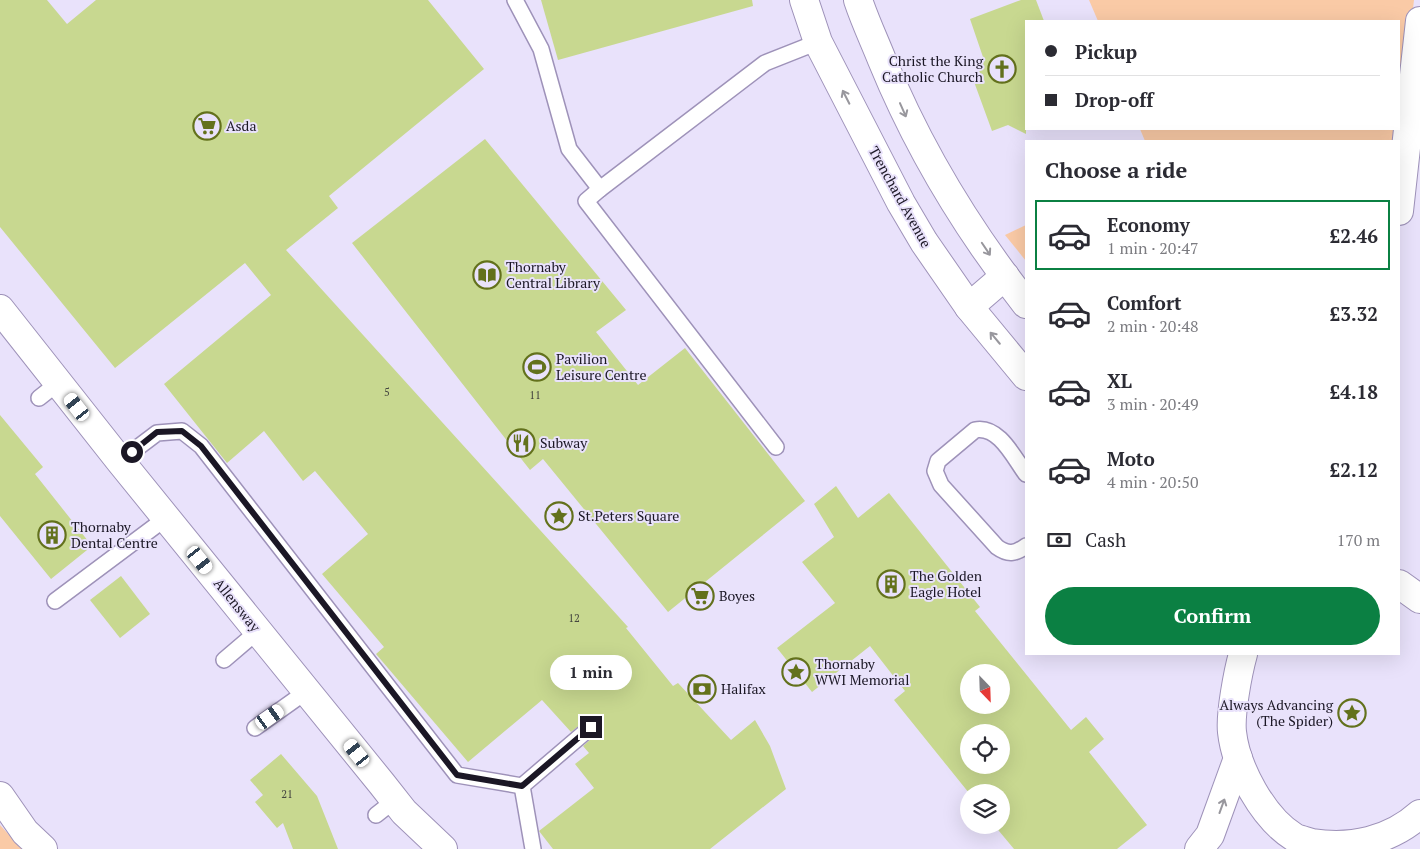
<!DOCTYPE html>
<meta charset="utf-8">
<style>
body{margin:0;font-family:"PT Serif",serif;background:#f7f7f7;color:#2b2b33;height:100vh;display:flex;flex-direction:column;font-size:19px;white-space:nowrap}
*{box-sizing:border-box;margin:0}
p{font-size:16px;color:#7c7c81}
.icon{flex:none;width:28px;height:28px;fill:none;stroke:currentColor;stroke-width:2;stroke-linecap:round;stroke-linejoin:round}
.map{position:relative;flex:1;overflow:hidden}
.panel{position:absolute;left:1025px;top:140px;width:375px;height:515px;display:flex;flex-direction:column;background:#fff;border-radius:0px;box-shadow:0 5px 20px #0002}
.panel>*{flex:none}
.top-card{position:absolute;left:1025px;top:20px;width:375px;height:110px;border-radius:0px;box-shadow:0 5px 20px #0002;display:grid;align-content:center;height:110px;padding:0 20px;background:#fff}
.needle{width:32px;rotate:157deg}
.tools{position:absolute;left:960px;top:664px;display:grid;gap:10px}
.tools a{display:grid;place-items:center;width:50px;height:50px;border-radius:50%;background:#fff;box-shadow:0 5px 20px #0002;font-size:25px}
.end{position:absolute;width:22px;height:22px;margin:-11px;border:6px solid #1b1725;background:#fff;box-shadow:0 0 0 2px #fff}
.from{border-radius:50%}
.bubble{position:absolute;height:35px;border-radius:18px;background:#fff;box-shadow:0 5px 20px #0002;font-size:16px;font-weight:700;line-height:35px;text-align:center}
.car{position:absolute;width:15px;height:30px;margin:-15px -8px;border-radius:6px;box-shadow:0 0 4px 1px #0007;background:linear-gradient(#fff 24%,#345 0 40%,#fff 0 76%,#345 0 86%,#fff 0)}
.top-card b{display:flex;align-items:center;gap:18px;height:48px;font-size:19px}
.top-card b+b{border-top:1px solid #e1e1e2}
.top-card i{width:12px;height:12px;background:#2b2b33}
ul{padding:0;list-style:none}
li{display:flex;align-items:center;gap:15px;height:70px;margin:0 10px 8px;padding:0 10px;border:2px solid transparent;border-radius:0px}
li div{flex:1}
li b{display:block;font-size:19px}
li em{font-style:normal;font-weight:700}
li.current{border-color:#0b8043}
li>.icon{width:45px;height:45px;stroke-width:1.5}
h2{padding:0 20px;font-size:22px;line-height:60px}
.pay{display:flex;align-items:center;gap:12px;height:55px;padding:0 20px;font-size:19px}
.pay p{margin-inline-start:auto}
.primary-button{display:flex;gap:10px;margin-top:auto;padding:10px 20px}
.primary-button a{flex:1;height:58px;border-radius:30px;background:#0b8043;color:#fff;font-size:20px;font-weight:700;line-height:58px;text-align:center}
.map>svg:first-child{display:block}
</style>
<div class="map">
<svg width="1420" height="849" viewBox="0 0 1420 849">
<rect width="100%" height="100%" fill="#e9e2fb"/>
<!-- green -->
<g fill="#facaa6">
<polygon points="1089,0 1414,0 1398,141 1145,141 1140,129 1399,129 1399,21 1098,21"/>
<polygon points="1026,225 1026,261 1005,235"/>
<polygon points="0,825 22,849 0,849"/>
</g>
<!-- building -->
<g fill="#c8d890" fill-rule="evenodd">
<polygon points="0,0 47,0 67,24 96,0 428,0 484,69 329,196 338,208 286,250 628,627 626,628 673,686 678,683 731,740 755,720 770,746 786,789 710,849 553,849 539,831 594,788 575,764 589,753 583,746 600,731 598,721 589,718 571,732 542,700 468,762 376,654 384,647 322,574 368,534 315,471 303,481 264,431 227,463 164,384 271,295 245,263 115,368 0,227"/>
<polygon points="541,0 752,0 753,6 558,60"/>
<polygon points="1021,0 1036,0 1044,21 1026,21 1026,134 1008,125 992,131 973,79 981,76 976,63 984,60 970,19"/>
<polygon points="485,139 626,310 596,332 638,385 685,348 805,501 668,612 543,459 530,470 352,243"/>
<polygon points="0,415 43,467 35,474 92,546 51,579 0,516"/>
<path d="M836,486L858,518L889,493L980,607L975,611L1071,730L1086,717L1104,739L1089,752L1147,825L1117,849H1014L994,825H1001V792L969,793L894,700L905,691L870,646L812,692L777,648L835,603L802,562L834,537L814,504ZM969,672H1001V705H969ZM969,732H1001V765H969Z"/>
<polygon points="121,576 150,614 120,638 90,600"/>
<polygon points="281,754 317,796 338,849 293,849 283,823 277,828 255,802 263,795 250,780"/>
</g>
<g fill="none" stroke-linecap="round" stroke-linejoin="round">
<!-- lane casing -->
<g stroke="#9e92b9" stroke-width="18">
<g id="lane">
<polyline points="515,0 541,49 569,149 600,189 765,63 818,42"/>
<polyline points="600,189 586,201 776,447"/>
<polyline points="39,398 58,383"/>
<polyline points="120,461 157,433 182,431 201,446 457,775 522,786"/>
<path d="M1026,474C1014,458 999,425 975,430L938,461L935,471L941,485L997,547C1008,555 1015,554 1026,546"/>
<polyline points="55,601 166,518"/>
<polyline points="224,660 258,631"/>
<polyline points="255,728 307,691"/>
<polyline points="376,815 395,800"/>
<polyline points="533,849 522,786 591,727"/>
</g>
</g>
<!-- street casing -->
<g stroke="#9e92b9" stroke-width="30">
<g id="street">
<polyline points="1399,211 1420,21"/>
<polyline points="0,309 120,461 382,784 404,812 443,849"/>
<polyline points="0,796 25,832 43,849"/>
</g>
</g>
<!-- secondary casing -->
<g stroke="#9e92b9" stroke-width="30">
<g id="secondary">
<polyline points="804,0 818,42 901,203 924,242 969,307 1026,376"/>
<path d="M858,0C865,21 874,40 882,60C918,148 967,229 1026,304"/>
<polyline points="969,307 1005,276"/>
<polyline points="1399,584 1420,599"/>
<path d="M1243,654C1238,672 1230,714 1232,732C1236,768 1263,818 1294,837C1299,840 1307,841 1312,843C1351,849 1390,841 1420,814"/>
<polyline points="1199,849 1210,835 1238,758"/>
</g>
</g>
<!-- lane -->
<use href="#lane" stroke="#fff" stroke-width="15"/>
<!-- street -->
<use href="#street" stroke="#fff" stroke-width="28"/>
<!-- secondary -->
<use href="#secondary" stroke="#fff" stroke-width="28"/>
</g>
<!-- one-way arrows -->
<defs><path id="oneway-shaft" d="M-6 0H5M1.5-3L5.5 0L1.5 3" fill="none" stroke-width="1.6" stroke-linecap="round" stroke-linejoin="round" transform="scale(1.25)"/></defs>
<g stroke="#98979d">
<use href="#oneway-shaft" transform="translate(846 97) rotate(-117)"/>
<use href="#oneway-shaft" transform="translate(903 110) rotate(66)"/>
<use href="#oneway-shaft" transform="translate(986 249) rotate(56)"/>
<use href="#oneway-shaft" transform="translate(995 338) rotate(-130)"/>
<use href="#oneway-shaft" transform="translate(1222 806) rotate(-70)"/>
</g>
<g fill="none" stroke-linecap="round" stroke-linejoin="round">
<!-- route -->
<polyline stroke="#1b1725" stroke-width="6" points="132,452 157,432 182,431 201,446 457,775 522,786 591,727"/>
</g>
<!-- icons -->
<defs>
<g id="church-ring" transform="scale(1.4375)"><circle r="9.5" fill="#e9e2fb" stroke="#63711c" stroke-width="1.5"/><path d="M-1.2-6h2.4v3.5h3.3v2.4h-3.3V6h-2.4V-.1h-3.3v-2.4h3.3Z" fill="#63711c"/></g>
<g id="supermarket-ring" transform="scale(1.4375)"><circle r="9.5" fill="#e9e2fb" stroke="#63711c" stroke-width="1.5"/><path d="M-6-5.5h2.5l.6 2H6L4.5 2H-2.5L-4.4-4H-6ZM-1.5 3.2a1.3 1.3 0 1 0 .1 0ZM3 3.2a1.3 1.3 0 1 0 .1 0Z" fill="#63711c"/></g>
<g id="library-ring" transform="scale(1.4375)"><circle r="9.5" fill="#e9e2fb" stroke="#63711c" stroke-width="1.5"/><path d="M-6-4Q-3-5.5-.7-3.5V5Q-3 3-6 4ZM6-4Q3-5.5 .7-3.5V5Q3 3 6 4Z" fill="#63711c"/></g>
<g id="stadium-ring" transform="scale(1.4375)"><circle r="9.5" fill="#e9e2fb" stroke="#63711c" stroke-width="1.5"/><path d="M0-5a6.5 5 0 1 0 0 10a6.5 5 0 1 0 0-10ZM-3.5-1.8h7v3.6h-7Z" fill="#63711c"/></g>
<g id="restaurant-ring" transform="scale(1.4375)"><circle r="9.5" fill="#e9e2fb" stroke="#63711c" stroke-width="1.5"/><path d="M-5-6h1v4h1v-4h1v4h1v-4h1v5L-1.5 .5V6h-2V.5L-5-1ZM5-6V6H3V1.5H1.5Q1.5-4 5-6Z" fill="#63711c"/></g>
<g id="sight-ring" transform="scale(1.4375)"><circle r="9.5" fill="#e9e2fb" stroke="#63711c" stroke-width="1.5"/><path d="M0-6L1.8-2.2L6-1.7L2.9 1.2L3.7 5.4L0 3.3L-3.7 5.4L-2.9 1.2L-6-1.7L-1.8-2.2Z" fill="#63711c"/></g>
<g id="building-ring" transform="scale(1.4375)"><circle r="9.5" fill="#e9e2fb" stroke="#63711c" stroke-width="1.5"/><path d="M-4-6H4V6H1V3H-1V6H-4ZM-2.5-4.3h1.7v1.8h-1.7ZM.8-4.3h1.7v1.8H.8ZM-2.5-1h1.7V.8h-1.7ZM.8-1h1.7V.8H.8Z" fill="#63711c"/></g>
<g id="bank-ring" transform="scale(1.4375)"><circle r="9.5" fill="#e9e2fb" stroke="#63711c" stroke-width="1.5"/><path d="M-6-4H6V4H-6ZM0-2.3a2.3 2.3 0 1 0 0 4.6a2.3 2.3 0 1 0 0-4.6Z" fill="#63711c"/></g>
</defs>
<g fill-rule="evenodd">
<use href="#church-ring" x="1002" y="69"/>
<use href="#supermarket-ring" x="207" y="126"/>
<use href="#library-ring" x="487" y="275"/>
<use href="#stadium-ring" x="537" y="367"/>
<use href="#restaurant-ring" x="521" y="443"/>
<use href="#sight-ring" x="559" y="516"/>
<use href="#building-ring" x="52" y="535"/>
<use href="#building-ring" x="891" y="584"/>
<use href="#supermarket-ring" x="700" y="596"/>
<use href="#sight-ring" x="796" y="672"/>
<use href="#bank-ring" x="702" y="689"/>
<use href="#sight-ring" x="1352" y="713"/>
</g>
<g text-anchor="middle" stroke-width="4" stroke-linejoin="round" paint-order="stroke">
<!-- number labels -->
<g font-size="11" fill="#464740">
<text x="387" y="396">5</text>
<text x="535" y="399">11</text>
<text x="574" y="622">12</text>
<text x="287" y="798">21</text>
</g>
<!-- poi labels -->
<g font-size="14" fill="#1b1725" stroke="#e9e2fb" text-anchor="start">
<text x="983" y="66" text-anchor="end">Christ the King<tspan x="983" dy="16">Catholic Church</tspan></text>
<text x="226" y="131">Asda</text>
<text x="506" y="272">Thornaby<tspan x="506" dy="16">Central Library</tspan></text>
<text x="556" y="364">Pavilion<tspan x="556" dy="16">Leisure Centre</tspan></text>
<text x="540" y="448">Subway</text>
<text x="578" y="521">St.Peters Square</text>
<text x="71" y="532">Thornaby<tspan x="71" dy="16">Dental Centre</tspan></text>
<text x="910" y="581">The Golden<tspan x="910" dy="16">Eagle Hotel</tspan></text>
<text x="719" y="601">Boyes</text>
<text x="815" y="669">Thornaby<tspan x="815" dy="16">WWI Memorial</tspan></text>
<text x="721" y="694">Halifax</text>
<text x="1333" y="710" text-anchor="end">Always Advancing<tspan x="1333" dy="16">(The Spider)</tspan></text>
</g>
<!-- street labels -->
<g font-size="14" fill="#1b1725" stroke="#e9e2fb">
<text transform="translate(900 197) rotate(61)" y="5">Trenchard Avenue</text>
<text transform="translate(237 605) rotate(51)" y="5">Allensway</text>
</g>
</g>
</svg>
<div class="tools">
<a><svg class="needle" viewBox="-14 -14 28 28"><path d="M0-13l5 13h-10z" fill="#e53935"/><path d="M0 13l5-13h-10z" fill="#7c7c81"/></svg></a>
<a><svg class="icon" aria-label="locate" viewBox="0 0 24 24"><circle cx="12" cy="12" r="6"/><path d="M12 2v4M12 18v4M2 12h4M18 12h4"/></svg></a>
<a><svg class="icon" aria-label="layers" viewBox="0 0 24 24"><path d="M12 4l9 5-9 5-9-5zM3 14l9 5 9-5"/></svg></a>
</div>
<i class="end from" style="left:132px;top:452px"></i>
<i class="end" style="left:591px;top:727px"></i>
<div class="bubble" style="left:550px;top:655px;width:82px">1 min</div>
<i class="car" style="left:77px;top:407px;rotate:322deg"></i>
<i class="car" style="left:200px;top:560px;rotate:141deg"></i>
<i class="car" style="left:270px;top:717px;rotate:55deg"></i>
<i class="car" style="left:357px;top:753px;rotate:321deg"></i>
<div class="top-card">
<b><i class="from"></i>Pickup</b>
<b><i></i>Drop-off</b>
</div>
<section class="panel">
<h2>Choose a ride</h2>
<ul>
<li class="current"><svg class="icon" aria-label="car" viewBox="0 0 24 24"><path d="M5 17H2v-5l4-1 3-4h7l3 4 3 1v5h-3M9 17h6M6 11h13"/><circle cx="7" cy="17" r="2"/><circle cx="17" cy="17" r="2"/></svg><div><b>Economy</b><p>1 min · 20:47</p></div><em>£2.46</em></li>
<li><svg class="icon" aria-label="car" viewBox="0 0 24 24"><path d="M5 17H2v-5l4-1 3-4h7l3 4 3 1v5h-3M9 17h6M6 11h13"/><circle cx="7" cy="17" r="2"/><circle cx="17" cy="17" r="2"/></svg><div><b>Comfort</b><p>2 min · 20:48</p></div><em>£3.32</em></li>
<li><svg class="icon" aria-label="car" viewBox="0 0 24 24"><path d="M5 17H2v-5l4-1 3-4h7l3 4 3 1v5h-3M9 17h6M6 11h13"/><circle cx="7" cy="17" r="2"/><circle cx="17" cy="17" r="2"/></svg><div><b>XL</b><p>3 min · 20:49</p></div><em>£4.18</em></li>
<li><svg class="icon" aria-label="car" viewBox="0 0 24 24"><path d="M5 17H2v-5l4-1 3-4h7l3 4 3 1v5h-3M9 17h6M6 11h13"/><circle cx="7" cy="17" r="2"/><circle cx="17" cy="17" r="2"/></svg><div><b>Moto</b><p>4 min · 20:50</p></div><em>£2.12</em></li>
</ul>
<div class="pay"><svg class="icon" aria-label="cash" viewBox="0 0 24 24"><path d="M3 7h18v10H3z"/><circle cx="12" cy="12" r="2"/></svg>Cash<p>170 m</p></div>
<div class="primary-button"><a>Confirm</a></div>
</section>
</div>
